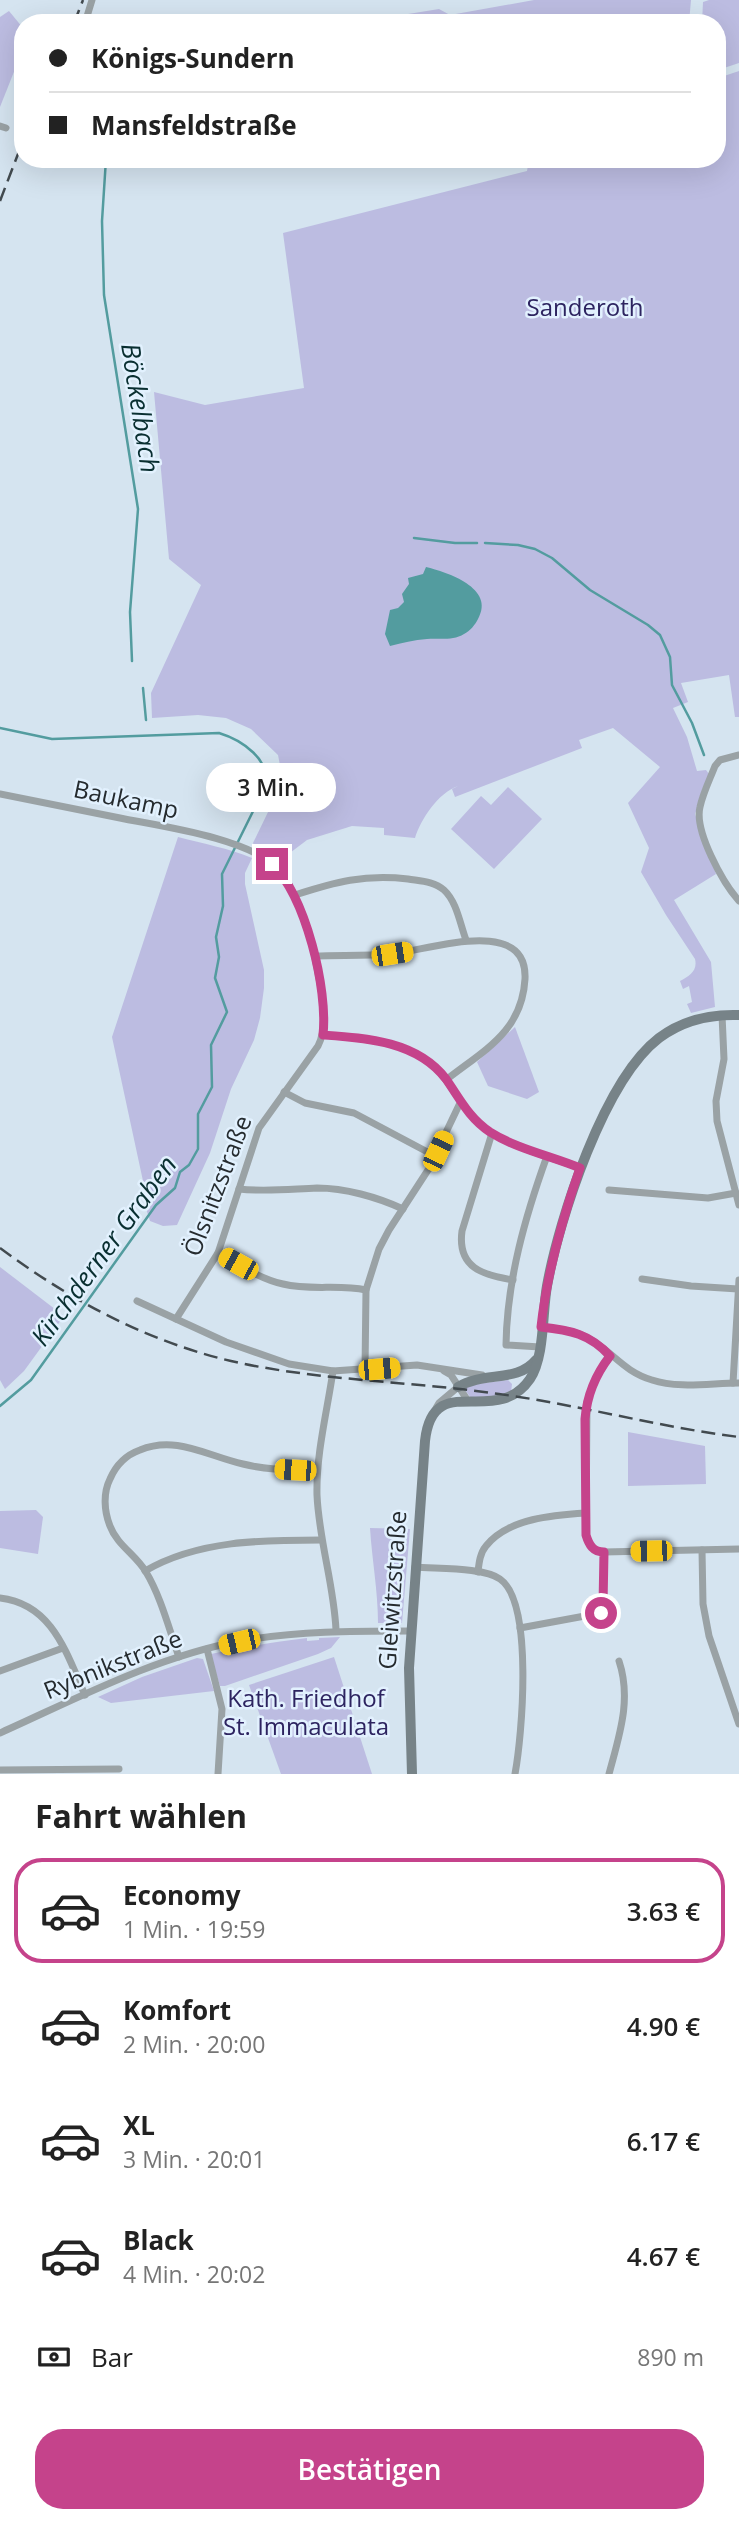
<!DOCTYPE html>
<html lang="de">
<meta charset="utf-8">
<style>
body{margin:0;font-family:"Open Sans",sans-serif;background:#f2f2f2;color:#222;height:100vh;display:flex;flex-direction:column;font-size:26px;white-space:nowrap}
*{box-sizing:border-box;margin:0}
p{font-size:23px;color:#767676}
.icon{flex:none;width:38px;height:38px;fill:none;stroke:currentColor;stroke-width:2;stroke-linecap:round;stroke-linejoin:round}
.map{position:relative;height:1774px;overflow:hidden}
.panel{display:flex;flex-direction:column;background:#fff;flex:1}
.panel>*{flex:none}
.guide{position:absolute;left:14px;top:14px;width:712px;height:154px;border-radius:28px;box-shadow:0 7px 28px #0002;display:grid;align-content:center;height:154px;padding:0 35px;background:#fff}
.end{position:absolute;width:32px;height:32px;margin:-16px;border:9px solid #c5438b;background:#fff;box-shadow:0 0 0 4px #fff}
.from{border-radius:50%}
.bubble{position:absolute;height:49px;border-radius:24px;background:#fff;box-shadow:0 7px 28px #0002;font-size:23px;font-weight:600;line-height:49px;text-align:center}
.car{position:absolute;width:21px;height:42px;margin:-21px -10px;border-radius:9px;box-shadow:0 0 5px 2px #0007;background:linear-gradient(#f5c518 24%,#345 0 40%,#f5c518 0 76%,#345 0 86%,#f5c518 0)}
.guide b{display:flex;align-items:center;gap:24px;height:66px;font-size:26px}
.guide b+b{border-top:2px solid #e0e0e0}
.guide i{width:18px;height:18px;background:#222}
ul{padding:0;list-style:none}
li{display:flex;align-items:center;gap:21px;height:105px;margin:0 14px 10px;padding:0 21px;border:4px solid transparent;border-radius:28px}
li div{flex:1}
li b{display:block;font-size:26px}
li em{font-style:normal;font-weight:600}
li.current{border-color:#c5438b}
li>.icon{width:63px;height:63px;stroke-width:1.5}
h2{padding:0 35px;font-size:32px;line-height:84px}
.pay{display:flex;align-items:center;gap:18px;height:77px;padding:0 35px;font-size:26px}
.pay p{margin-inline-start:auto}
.button{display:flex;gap:14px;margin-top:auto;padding:14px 35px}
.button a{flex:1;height:80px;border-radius:28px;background:#c5438b;color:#fff;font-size:28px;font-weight:600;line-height:80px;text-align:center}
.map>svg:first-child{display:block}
</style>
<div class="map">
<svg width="739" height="1774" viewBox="0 0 739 1774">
<rect width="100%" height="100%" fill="#d5e4f0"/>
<!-- green -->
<g fill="#bcbce1">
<polygon points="534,0 691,0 689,23 371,23 371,20 439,9 450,15"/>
<polygon points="709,0 739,0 739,63 718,70 718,23 702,23 703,2"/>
<polygon points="9,11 23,28 23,49 0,107 0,17"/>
<path d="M739,71V717H735L729,675L681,683L688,702L673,708L687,737L697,771L706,770L709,774L695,814L716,874L674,900L711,962L715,1007L691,1013L687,1004L692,1002L689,986L683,989L680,981C689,976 698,971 695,959L666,915L641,872L649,848L628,803L660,767L613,728L579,740L582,748L455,797L452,789L458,786C438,793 421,819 415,838L384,835V828L352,826L307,840L278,862L255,847L253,843L283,781L278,755L251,729L226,718L198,715L152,718L151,693L201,585L169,559L154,392L205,405L304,388L283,233L527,171L529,159H718V78Z"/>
<polygon points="508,787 542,819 494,869 451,829 481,796 491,805"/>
<path d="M178,837C204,844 228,848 252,858L245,873V884L264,970V988L260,1018L254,1040L231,1089L210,1153L177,1225L163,1226L150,1221L143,1199L148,1194L143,1181L112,1037Z"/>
<polygon points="515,1027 539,1092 527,1099 488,1086 477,1062"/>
<polygon points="0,1267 64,1316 24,1371 5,1389 0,1380"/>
<polygon points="508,1380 512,1384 511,1392 499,1396 471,1398 465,1390 468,1385"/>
<polygon points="628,1432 705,1446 706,1484 628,1486"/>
<polygon points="36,1510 43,1517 38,1554 0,1548 0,1511"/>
<path d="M370,1528L410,1529L402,1623H378C378,1591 372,1560 370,1528Z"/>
<path d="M340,1637L331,1648L318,1654L225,1686H220L211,1657V1654C243,1647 274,1642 307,1638V1641L319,1640V1638Z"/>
<polygon points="334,1657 372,1774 281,1774 249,1685"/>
<polygon points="197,1658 203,1659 214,1691 111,1703 98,1697 142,1677"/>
</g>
<!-- water -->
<path fill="#539c9f" d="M426,567C447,572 496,588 478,619C475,625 470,631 464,634C453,641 439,638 427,639C414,640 402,643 390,646L385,634L390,610L398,608L404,602L402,594L409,584L408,578L423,574Z"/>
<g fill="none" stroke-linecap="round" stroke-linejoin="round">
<!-- stream -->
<g stroke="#539c9f" stroke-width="2.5">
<polyline points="106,159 102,221 104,295 138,509 130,612 132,661"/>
<polyline points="414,538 455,543 477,543"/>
<polyline points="485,543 518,545 535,549 552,558 590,590 648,625 660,635 670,657 672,685 692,723 704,755"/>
<polyline points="143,688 146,720"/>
<path d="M0,728L52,739L219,733C242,740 272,760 265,787L222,874L223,906L216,937L219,957L215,978L227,1012L211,1045L212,1087L198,1114V1149L189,1165L180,1172L175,1188L156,1205L31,1380L0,1406"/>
</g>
<!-- street -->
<g stroke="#9aa2a5" stroke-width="7">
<polyline points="85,23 92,0"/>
<polyline points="0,126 6,128"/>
<path d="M739,755L720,760L715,766C710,779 703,793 700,807C694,831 723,883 739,901"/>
<path d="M0,794C40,802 80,810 120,818C159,826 248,838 275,867C296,888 311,933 316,963C321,989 330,1022 318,1046L259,1128L218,1253L176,1319"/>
<path d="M295,895C335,882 364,874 408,879C420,881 434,881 444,890C457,902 460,924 466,940"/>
<path d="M315,956C340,955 365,956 390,954C426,951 528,914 525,979C522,1032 484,1050 446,1080"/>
<polyline points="722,1015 724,1059 716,1101 717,1121 739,1205"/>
<path d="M323,1035C365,1038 417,1041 445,1079C460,1099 469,1118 490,1132C517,1149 551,1157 580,1168"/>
<polyline points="284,1092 305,1103 354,1113 435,1156"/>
<path d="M492,1133L462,1231C457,1268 483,1275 513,1280"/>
<path d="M239,1189C265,1192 291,1189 317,1188C345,1188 377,1197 403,1209"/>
<polyline points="609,1190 708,1198 736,1193"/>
<path d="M218,1253C238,1264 260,1279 283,1284C310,1291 339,1284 366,1290"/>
<polyline points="642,1279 691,1286 738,1289"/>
<polyline points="137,1301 226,1342 289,1364 333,1371 417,1365 482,1375"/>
<path d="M541,1327C560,1329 577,1330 593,1341C614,1354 625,1372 652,1380C679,1389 711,1383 739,1383"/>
<path d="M540,1347L506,1345C507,1280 525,1217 547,1156"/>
<path d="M610,1356L597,1376L587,1402L586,1535C589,1545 593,1552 604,1552L739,1549"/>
<polyline points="365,1370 366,1290 379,1249 389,1230 428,1170 460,1103"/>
<path d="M333,1371C327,1412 316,1454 317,1495C319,1541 334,1585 336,1630"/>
<polyline points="444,1371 451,1375 468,1401"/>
<polyline points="733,1383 739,1280"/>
<polyline points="436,1408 439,1403 458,1387"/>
<polyline points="702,1550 703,1604 709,1636 739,1724"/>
<path d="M415,1567C436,1569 484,1567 500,1579C534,1603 522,1736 515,1774"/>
<path d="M145,1571C198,1540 263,1540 321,1540"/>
<path d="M478,1572C479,1563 480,1553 486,1546C508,1518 555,1515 586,1513"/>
<path d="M0,1598C52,1604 66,1652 85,1695"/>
<polyline points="520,1628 601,1613 603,1605 604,1552"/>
<polyline points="207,1649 222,1709 218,1774"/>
<path d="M179,1657C169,1629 161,1597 146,1572C136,1555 117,1545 110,1526C104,1511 103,1493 110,1479C116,1465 126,1455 140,1450C176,1435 207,1456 243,1464C267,1470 292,1470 317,1471"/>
<polyline points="0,1671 63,1648"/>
<path d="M0,1733C78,1698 155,1657 240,1641C297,1631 353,1631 410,1631"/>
<polyline points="0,1770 119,1769"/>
<path d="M609,1774C619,1736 632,1700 619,1661"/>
</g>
<!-- secondary -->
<g stroke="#778388" stroke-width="10">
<path d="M458,1387C484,1371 517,1383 536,1360"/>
<path d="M412,1774L409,1668L425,1441C433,1368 496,1429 530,1379C545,1356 542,1313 547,1286C559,1219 604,1080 659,1038C683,1020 710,1014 739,1015"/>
</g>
<!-- rail -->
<g stroke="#424a4f" stroke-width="2.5" stroke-dasharray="14 7" stroke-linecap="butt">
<polyline points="74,23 83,0"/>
<polyline points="0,201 23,141"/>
<path d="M0,1248C70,1300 146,1341 231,1361C319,1381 410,1381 499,1394C580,1405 658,1427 739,1437"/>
</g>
</g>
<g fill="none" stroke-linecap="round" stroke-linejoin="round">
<!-- route -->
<path stroke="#c5438b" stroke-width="9" d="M272,864C306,897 328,989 323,1035C366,1038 417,1041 446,1079C460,1099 469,1118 490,1132C517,1149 551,1156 580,1168C562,1220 547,1272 541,1327C570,1330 590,1334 610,1356C596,1374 587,1395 585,1419L586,1535C589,1545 593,1552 604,1552L603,1605L601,1613"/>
</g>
<g text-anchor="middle" stroke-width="5" stroke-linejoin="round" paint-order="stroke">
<!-- park labels -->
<g font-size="24" fill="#2d2460" stroke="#e2f1fe">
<text x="585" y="316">Sanderoth</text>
<text x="306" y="1707">Kath. Friedhof<tspan x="306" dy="28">St. Immaculata</tspan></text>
</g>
<!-- street labels -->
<g font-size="24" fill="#252b2f" stroke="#e2f1fe">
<text transform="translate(126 800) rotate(12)" y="8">Baukamp</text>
<text transform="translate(218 1186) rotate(-69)" y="8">Ölsnitzstraße</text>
<text transform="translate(393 1590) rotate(-86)" y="8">Gleiwitzstraße</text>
<text transform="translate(113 1665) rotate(-22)" y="8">Rybnikstraße</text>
</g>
<!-- water labels -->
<g font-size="26" font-style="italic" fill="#092f31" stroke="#e2f1fe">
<text transform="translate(140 408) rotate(81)" y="9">Böckelbach</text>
<text transform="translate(104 1251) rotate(-54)" y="9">Kirchderner Graben</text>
</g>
</g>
</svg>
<i class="end from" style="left:601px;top:1613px"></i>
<i class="end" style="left:272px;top:864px"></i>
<div class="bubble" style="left:206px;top:763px;width:130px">3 Min.</div>
<i class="car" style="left:392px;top:954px;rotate:81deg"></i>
<i class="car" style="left:438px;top:1151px;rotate:25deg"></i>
<i class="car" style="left:238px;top:1264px;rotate:299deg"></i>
<i class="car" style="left:379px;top:1369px;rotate:85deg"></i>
<i class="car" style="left:295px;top:1470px;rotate:273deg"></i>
<i class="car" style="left:651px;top:1551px;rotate:269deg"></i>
<i class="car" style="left:239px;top:1642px;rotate:257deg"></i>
<div class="guide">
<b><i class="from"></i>Königs-Sundern</b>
<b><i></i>Mansfeldstraße</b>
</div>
</div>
<section class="panel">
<h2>Fahrt wählen</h2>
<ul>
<li class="current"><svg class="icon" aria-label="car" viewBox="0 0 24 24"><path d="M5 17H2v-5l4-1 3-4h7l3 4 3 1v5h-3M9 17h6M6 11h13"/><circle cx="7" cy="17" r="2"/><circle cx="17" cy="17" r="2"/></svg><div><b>Economy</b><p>1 Min. · 19:59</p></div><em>3.63 €</em></li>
<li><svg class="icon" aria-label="car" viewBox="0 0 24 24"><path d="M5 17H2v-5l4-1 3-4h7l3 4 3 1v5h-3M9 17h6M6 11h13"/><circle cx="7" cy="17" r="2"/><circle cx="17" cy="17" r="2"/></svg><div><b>Komfort</b><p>2 Min. · 20:00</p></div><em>4.90 €</em></li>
<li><svg class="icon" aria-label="car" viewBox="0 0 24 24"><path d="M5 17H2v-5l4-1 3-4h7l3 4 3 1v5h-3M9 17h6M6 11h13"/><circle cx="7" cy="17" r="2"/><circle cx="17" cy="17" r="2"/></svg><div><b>XL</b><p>3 Min. · 20:01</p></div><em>6.17 €</em></li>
<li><svg class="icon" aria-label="car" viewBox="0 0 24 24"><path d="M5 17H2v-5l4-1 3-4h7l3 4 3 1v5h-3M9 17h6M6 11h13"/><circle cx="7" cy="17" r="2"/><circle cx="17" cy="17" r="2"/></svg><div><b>Black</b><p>4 Min. · 20:02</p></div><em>4.67 €</em></li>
</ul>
<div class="pay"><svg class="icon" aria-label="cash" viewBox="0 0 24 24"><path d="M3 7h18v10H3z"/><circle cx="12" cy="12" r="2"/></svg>Bar<p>890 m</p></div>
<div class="button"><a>Bestätigen</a></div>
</section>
